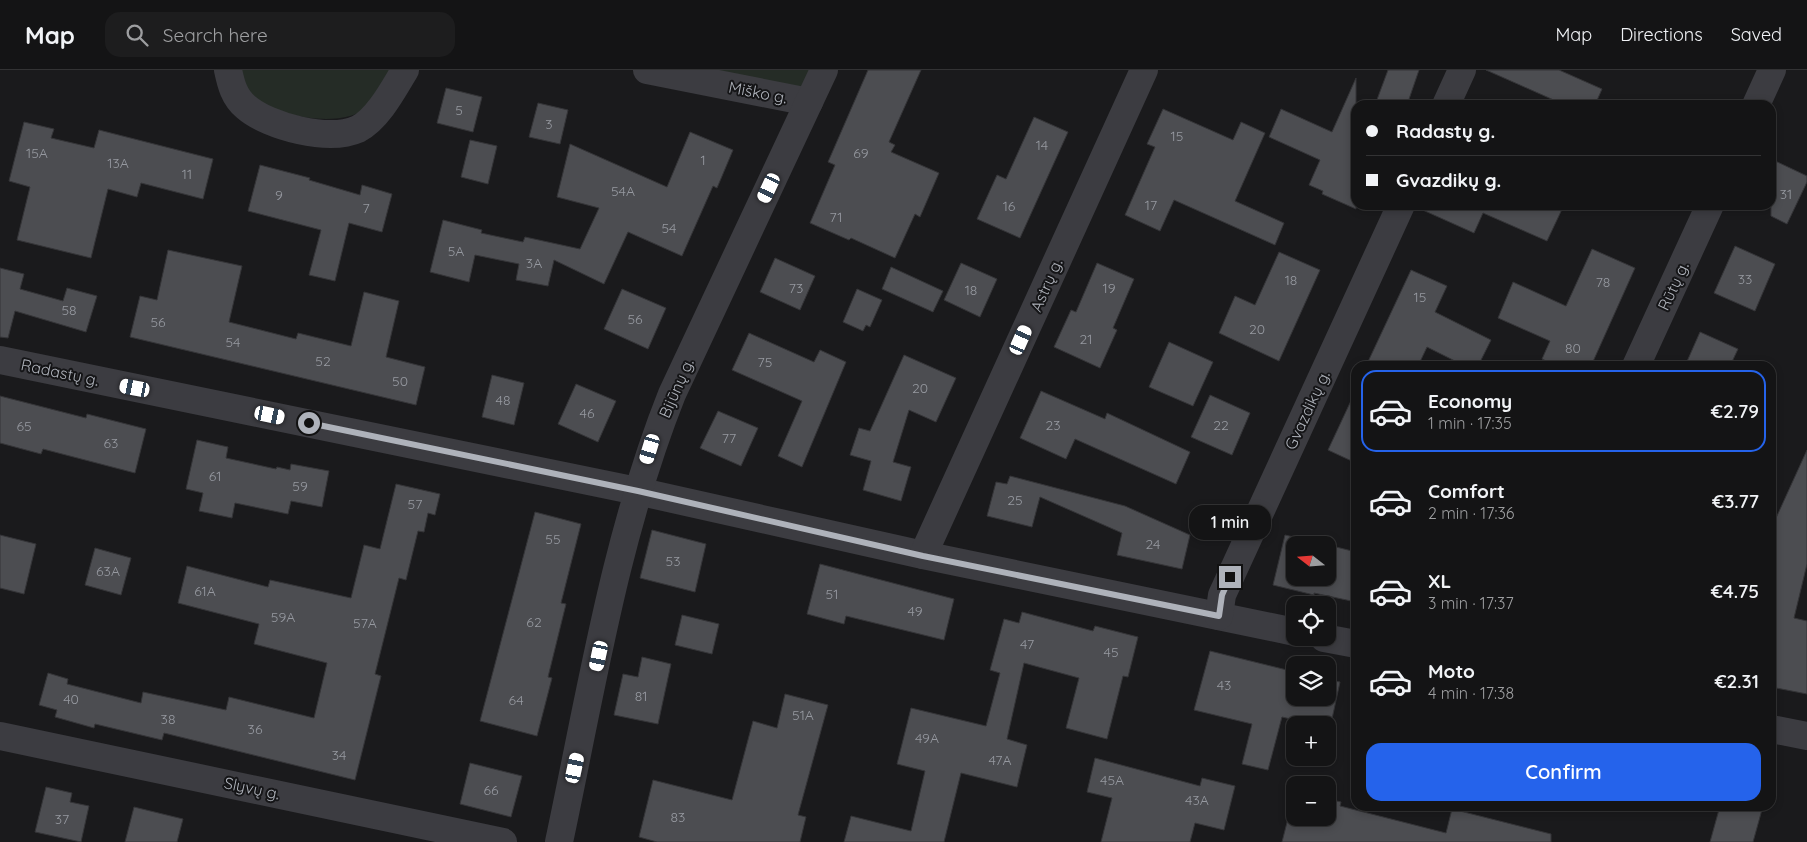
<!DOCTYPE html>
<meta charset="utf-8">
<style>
body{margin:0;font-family:Quicksand,sans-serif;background:#1d1d1e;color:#f1f3f6;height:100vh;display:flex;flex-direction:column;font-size:19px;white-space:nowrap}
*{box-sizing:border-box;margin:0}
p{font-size:16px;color:#9d9ea0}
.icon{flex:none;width:28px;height:28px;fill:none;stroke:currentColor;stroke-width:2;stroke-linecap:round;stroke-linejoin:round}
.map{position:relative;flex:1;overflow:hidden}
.side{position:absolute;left:1351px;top:291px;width:425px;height:450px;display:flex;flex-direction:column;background:#141415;border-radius:15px;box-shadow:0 2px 8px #0003,0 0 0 1px #333334}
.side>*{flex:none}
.hud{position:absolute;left:1351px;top:30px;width:425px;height:110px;border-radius:15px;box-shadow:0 2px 8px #0003,0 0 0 1px #333334;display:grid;align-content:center;height:110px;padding:0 15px;background:#141415}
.needle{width:32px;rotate:287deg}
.controls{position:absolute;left:1286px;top:466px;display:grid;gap:10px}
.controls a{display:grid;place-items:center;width:50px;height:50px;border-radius:10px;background:#141415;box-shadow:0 2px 8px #0003,0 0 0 1px #333334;font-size:25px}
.end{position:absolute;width:22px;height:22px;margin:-11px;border:6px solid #aeb2ba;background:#111;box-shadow:0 0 0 2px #111}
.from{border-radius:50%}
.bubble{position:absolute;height:35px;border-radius:15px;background:#141415;box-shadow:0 2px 8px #0003,0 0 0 1px #333334;font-size:16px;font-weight:600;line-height:35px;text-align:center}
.car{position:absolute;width:15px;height:30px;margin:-15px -8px;border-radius:6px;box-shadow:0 0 4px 1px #0007;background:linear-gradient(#fff 24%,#345 0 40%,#fff 0 76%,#345 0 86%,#fff 0)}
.hud b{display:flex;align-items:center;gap:18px;height:48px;font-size:19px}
.hud b+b{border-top:1px solid #333334}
.hud i{width:12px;height:12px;background:#f1f3f6}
ul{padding:9px 0 0;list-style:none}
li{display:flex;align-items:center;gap:15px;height:82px;margin:0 10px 8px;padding:0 5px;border:2px solid transparent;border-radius:15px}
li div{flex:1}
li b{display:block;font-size:19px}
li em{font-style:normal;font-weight:600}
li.current{border-color:#2563eb}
li>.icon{width:45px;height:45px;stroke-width:1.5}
.cta{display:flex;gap:10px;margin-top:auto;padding:10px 15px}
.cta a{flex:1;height:58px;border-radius:15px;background:#2563eb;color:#fff;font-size:20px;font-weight:600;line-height:58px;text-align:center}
header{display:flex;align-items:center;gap:30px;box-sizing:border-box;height:70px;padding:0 25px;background:#141415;border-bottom:1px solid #333334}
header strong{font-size:24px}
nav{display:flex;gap:28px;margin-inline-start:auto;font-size:18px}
.search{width:350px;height:45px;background:#1d1d1e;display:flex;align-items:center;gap:12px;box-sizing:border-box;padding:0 18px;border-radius:15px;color:#9d9ea0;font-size:19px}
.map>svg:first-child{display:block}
</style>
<header>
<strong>Map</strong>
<div class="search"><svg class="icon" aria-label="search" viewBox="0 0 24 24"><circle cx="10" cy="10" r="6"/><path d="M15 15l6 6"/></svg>Search here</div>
<nav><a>Map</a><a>Directions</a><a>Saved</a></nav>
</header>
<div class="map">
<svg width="1807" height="772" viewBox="0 0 1807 772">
<rect width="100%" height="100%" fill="#1a1a1c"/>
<!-- green -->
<g fill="#252c26">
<path d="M236,0H391C384,11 377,27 368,36C343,61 271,46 249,24C243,18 239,7 236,0Z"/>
<polygon points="710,0 810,0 802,18"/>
</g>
<!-- building -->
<g fill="#4c4d51" stroke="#353538">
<polygon points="868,0 921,0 889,72 895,75 891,82 939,103 920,147 915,144 895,188 851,168 849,170 810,153 835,95 828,92"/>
<polygon points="1388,0 1419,0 1407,35 1375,35"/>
<polygon points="1486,0 1559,0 1602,19 1595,35 1565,35"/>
<polygon points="1356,8 1356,139 1322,124 1323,121 1309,115 1320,90 1269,67 1281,39 1332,62"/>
<polygon points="446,18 482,27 473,62 437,53"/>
<polygon points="538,33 568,40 560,74 529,67"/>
<polygon points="1163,39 1233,70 1241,52 1265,63 1235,131 1284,153 1275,175 1174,130 1160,161 1125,145 1155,77 1147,74"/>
<polygon points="1034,47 1068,62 1020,168 977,149 997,105 1006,109"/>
<polygon points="24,52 54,59 51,68 94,78 99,60 213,89 203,129 141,113 137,127 108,119 91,188 17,170 30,117 9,111"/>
<polygon points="690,62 733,80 717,118 713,116 682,186 628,162 604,214 554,190 548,216 516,210 519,194 475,185 469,212 430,202 443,150 482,160 481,163 523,172 525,167 580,179 599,138 557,127 570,74 667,117"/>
<polygon points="470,70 497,76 488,114 461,107"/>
<polygon points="1771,89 1807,106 1807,112 1787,154 1771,146"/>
<polygon points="260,95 310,108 309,110 360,125 362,115 392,124 382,162 349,153 335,211 309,205 321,160 248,141"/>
<polygon points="1416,135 1564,135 1547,171 1483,143 1474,163 1416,137"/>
<polygon points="1735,176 1775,194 1755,241 1714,223"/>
<polygon points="1592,179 1635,198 1591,296 1557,296 1542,289 1550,271 1498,248 1513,212 1566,236"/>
<polygon points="168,180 242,196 229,252 296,269 298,263 351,276 364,222 399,231 386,287 425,297 416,335 130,267 140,226 157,230"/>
<polygon points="1279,182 1320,200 1279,291 1219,263 1235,226 1255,235"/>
<polygon points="775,188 815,206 800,240 760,222"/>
<polygon points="961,193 997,209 980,247 944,230"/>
<polygon points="1097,193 1134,209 1113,258 1117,260 1100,298 1054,277 1071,240 1076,242"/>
<polygon points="891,197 943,221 933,242 882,219"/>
<polygon points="0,198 24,204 20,219 63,231 67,218 97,226 86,262 15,241 8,268 0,267"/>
<polygon points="1411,200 1447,216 1435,242 1491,270 1478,296 1465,296 1427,277 1418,296 1366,296"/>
<polygon points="622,219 666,238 648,279 604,259"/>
<polygon points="857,219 882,230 870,257 866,255 863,261 843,252"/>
<polygon points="1700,262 1738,279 1730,296 1685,296"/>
<polygon points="749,263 814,292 820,280 846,292 802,397 778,386 802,331 732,300"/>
<polygon points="1169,272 1213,292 1193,336 1149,317"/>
<polygon points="904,285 956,308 936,352 909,340 893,392 911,397 901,431 863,420 871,391 850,385 859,358 870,361"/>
<polygon points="492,305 524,313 514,355 482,347"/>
<polygon points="576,314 616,331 598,372 558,354"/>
<polygon points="1356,320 1356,393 1328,380"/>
<polygon points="1041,321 1105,349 1107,343 1190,382 1176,414 1075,369 1066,389 1020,368"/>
<polygon points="1210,325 1250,343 1232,385 1191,367"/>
<polygon points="0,326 86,348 87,344 146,359 135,403 43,379 41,384 0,373"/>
<polygon points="718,341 758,358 741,396 700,378"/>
<polygon points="197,370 228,377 226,388 276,399 277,397 290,400 291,394 329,401 322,437 291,431 288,444 235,433 232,448 199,441 203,423 186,419"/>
<polygon points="1807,380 1807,494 1794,548 1807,551 1807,624 1771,617 1771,459"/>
<polygon points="1010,406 1125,436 1190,465 1182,499 1117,485 1122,463 1040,427 1032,457 987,446 996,412 1007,414"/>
<polygon points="396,414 440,424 435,445 428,443 424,462 418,461 406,510 399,508 375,604 381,606 355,710 164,663 162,670 95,654 94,658 55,647 57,640 39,635 48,603 68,609 67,614 141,633 143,622 226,640 229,627 314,648 327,593 254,574 259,554 178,533 187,496 268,517 270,510 351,528 364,475 380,479"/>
<polygon points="535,442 581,454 561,533 566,534 548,607 552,608 537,666 480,651"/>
<polygon points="652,460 706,474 695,522 640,508"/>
<polygon points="0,465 36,474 24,524 0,518"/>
<polygon points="1285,465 1327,475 1295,475 1295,508 1328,508 1328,475 1356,482 1356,532 1314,523 1314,525 1273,515"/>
<polygon points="95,478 131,488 121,525 85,515"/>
<polygon points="820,494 954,529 944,570 846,546 844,554 807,544"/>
<polygon points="1022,542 1093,561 1095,556 1138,567 1128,607 1123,606 1107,669 1066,658 1079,608 1024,593 1007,669 1027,675 1017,717 961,703 944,772 844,772 851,746 911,761 925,701 897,694 911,638 986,656 1000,603 990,600 1004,549 1019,553"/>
<polygon points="682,545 719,554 712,584 675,575"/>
<polygon points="1210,581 1295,602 1295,628 1328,628 1328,610 1340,612 1330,658 1328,655 1317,655 1282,647 1268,700 1242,694 1252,654 1194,640"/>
<polygon points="642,587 671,594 658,654 614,645 623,604 638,607"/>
<polygon points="785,624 828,635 798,745 806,747 800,772 657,772 639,767 653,710 732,730 753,651 777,658"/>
<polygon points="1095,688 1200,716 1202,708 1235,716 1224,760 1195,753 1190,772 1101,772 1112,728 1087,722"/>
<polygon points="470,693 522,706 511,747 460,734"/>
<polygon points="46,717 72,723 70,732 89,736 81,772 35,762"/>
<polygon points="1295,721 1295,748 1328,748 1328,729 1341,732 1340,736 1446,763 1452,739 1551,764 1551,772 1282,772"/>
<polygon points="1720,736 1763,736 1753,772 1710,772"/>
<polygon points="134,737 183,749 177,772 125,772"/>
</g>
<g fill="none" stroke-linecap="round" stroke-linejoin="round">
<!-- minor -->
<g stroke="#3c3c41" stroke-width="28">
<path d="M228,0C231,14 234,27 246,37C269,57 329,72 358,59C378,49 394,18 405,0"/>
<polyline points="647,0 809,32"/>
<polyline points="1446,35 1462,0"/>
<polyline points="1756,35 1772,0"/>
<polyline points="0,290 637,421 923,485 1295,562"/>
<polyline points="1636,296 1710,135"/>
<polyline points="923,485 1144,0"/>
<polyline points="1219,546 1222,525 1401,135"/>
<polyline points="1324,568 1356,574"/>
<polyline points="1771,659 1807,666"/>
<polyline points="0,666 503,772"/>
<path d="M559,772C591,622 615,467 672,324L824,0"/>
</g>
</g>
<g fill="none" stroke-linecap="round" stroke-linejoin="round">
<!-- route -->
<polyline stroke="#aeb2ba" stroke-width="6" points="309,353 638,421 923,486 1219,546 1222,525 1230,507"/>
</g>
<g text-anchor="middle" stroke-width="4" stroke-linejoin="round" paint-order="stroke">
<!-- number labels -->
<g font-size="14" fill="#9699a0">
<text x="459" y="45">5</text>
<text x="549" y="59">3</text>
<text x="1177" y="71">15</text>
<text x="1042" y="80">14</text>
<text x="37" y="88">15A</text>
<text x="861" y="88">69</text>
<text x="703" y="95">1</text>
<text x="118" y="98">13A</text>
<text x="187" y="109">11</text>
<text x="623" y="126">54A</text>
<text x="1786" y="129">31</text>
<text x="279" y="130">9</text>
<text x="1151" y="140">17</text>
<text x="1009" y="141">16</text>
<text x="366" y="143">7</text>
<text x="836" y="152">71</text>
<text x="669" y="163">54</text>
<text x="456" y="186">5A</text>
<text x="534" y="198">3A</text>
<text x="1745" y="214">33</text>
<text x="1291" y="215">18</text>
<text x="1603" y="217">78</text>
<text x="796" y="223">73</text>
<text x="1109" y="223">19</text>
<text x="971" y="225">18</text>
<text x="1420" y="232">15</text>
<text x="69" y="245">58</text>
<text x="635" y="254">56</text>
<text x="158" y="257">56</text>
<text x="1257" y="264">20</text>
<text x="1086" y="274">21</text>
<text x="233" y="277">54</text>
<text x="1573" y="283">80</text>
<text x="323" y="296">52</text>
<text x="765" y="297">75</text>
<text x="400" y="316">50</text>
<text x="920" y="323">20</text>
<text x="503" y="335">48</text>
<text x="587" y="348">46</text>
<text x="1053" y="360">23</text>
<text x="1221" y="360">22</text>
<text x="24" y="361">65</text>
<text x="729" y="373">77</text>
<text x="111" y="378">63</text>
<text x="215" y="411">61</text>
<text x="300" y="421">59</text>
<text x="1015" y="435">25</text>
<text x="415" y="439">57</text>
<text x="553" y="474">55</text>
<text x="1153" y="479">24</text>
<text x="673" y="496">53</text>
<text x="108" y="506">63A</text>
<text x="205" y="526">61A</text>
<text x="832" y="529">51</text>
<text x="915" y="546">49</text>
<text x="283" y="552">59A</text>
<text x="534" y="557">62</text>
<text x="365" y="558">57A</text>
<text x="1027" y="579">47</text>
<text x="1111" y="587">45</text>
<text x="1224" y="620">43</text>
<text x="641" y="631">81</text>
<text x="71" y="634">40</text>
<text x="516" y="635">64</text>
<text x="803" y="650">51A</text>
<text x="168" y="654">38</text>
<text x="255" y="664">36</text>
<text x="927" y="673">49A</text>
<text x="339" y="690">34</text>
<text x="1000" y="695">47A</text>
<text x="1112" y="715">45A</text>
<text x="491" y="725">66</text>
<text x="1197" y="735">43A</text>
<text x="678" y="752">83</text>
<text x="62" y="754">37</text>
</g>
<!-- street labels -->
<g font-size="16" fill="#aeb2ba" stroke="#151517">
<text transform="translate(758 22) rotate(11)" y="6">Miško g.</text>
<text transform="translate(1046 215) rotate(-66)" y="6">Astrų g.</text>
<text transform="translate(1673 216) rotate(-65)" y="6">Rūtų g.</text>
<text transform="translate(60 302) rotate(12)" y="6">Radastų g.</text>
<text transform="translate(676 318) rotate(-66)" y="6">Bijūnų g.</text>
<text transform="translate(1307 340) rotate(-65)" y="6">Gvazdikų g.</text>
<text transform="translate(252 718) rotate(12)" y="6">Slyvų g.</text>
</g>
</g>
</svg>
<div class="controls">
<a><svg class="needle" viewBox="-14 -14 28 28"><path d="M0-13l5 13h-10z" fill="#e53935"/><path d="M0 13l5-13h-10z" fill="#9d9ea0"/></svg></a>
<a><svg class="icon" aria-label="locate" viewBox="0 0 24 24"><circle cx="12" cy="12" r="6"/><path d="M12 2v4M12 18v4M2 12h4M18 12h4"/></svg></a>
<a><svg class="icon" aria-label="layers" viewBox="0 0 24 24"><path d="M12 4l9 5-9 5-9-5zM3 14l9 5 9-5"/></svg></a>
<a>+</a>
<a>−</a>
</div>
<i class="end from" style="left:309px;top:353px"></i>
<i class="end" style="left:1230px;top:507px"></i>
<div class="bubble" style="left:1189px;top:435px;width:82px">1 min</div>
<i class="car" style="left:769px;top:118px;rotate:205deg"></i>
<i class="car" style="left:1021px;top:270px;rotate:24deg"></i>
<i class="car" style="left:135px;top:318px;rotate:281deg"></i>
<i class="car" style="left:270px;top:345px;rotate:102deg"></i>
<i class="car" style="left:650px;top:379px;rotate:197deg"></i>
<i class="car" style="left:599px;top:586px;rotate:192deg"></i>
<i class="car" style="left:575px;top:698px;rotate:12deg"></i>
<div class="hud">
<b><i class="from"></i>Radastų g.</b>
<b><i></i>Gvazdikų g.</b>
</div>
<section class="side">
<ul>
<li class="current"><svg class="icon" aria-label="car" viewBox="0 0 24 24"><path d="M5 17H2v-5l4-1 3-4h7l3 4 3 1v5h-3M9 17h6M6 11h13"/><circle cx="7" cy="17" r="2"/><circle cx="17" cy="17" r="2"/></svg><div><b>Economy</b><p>1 min · 17:35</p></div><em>€2.79</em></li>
<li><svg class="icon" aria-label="car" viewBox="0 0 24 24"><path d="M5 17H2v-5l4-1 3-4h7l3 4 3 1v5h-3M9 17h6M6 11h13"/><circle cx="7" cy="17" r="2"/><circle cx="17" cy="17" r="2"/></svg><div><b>Comfort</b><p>2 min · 17:36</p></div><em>€3.77</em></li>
<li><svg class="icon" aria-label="car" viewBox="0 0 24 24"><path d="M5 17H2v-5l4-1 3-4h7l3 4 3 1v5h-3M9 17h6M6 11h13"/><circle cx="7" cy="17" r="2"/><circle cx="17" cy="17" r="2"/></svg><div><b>XL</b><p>3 min · 17:37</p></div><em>€4.75</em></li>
<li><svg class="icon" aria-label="car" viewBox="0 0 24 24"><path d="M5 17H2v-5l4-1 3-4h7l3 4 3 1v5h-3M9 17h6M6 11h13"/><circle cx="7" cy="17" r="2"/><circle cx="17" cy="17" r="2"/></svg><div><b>Moto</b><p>4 min · 17:38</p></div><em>€2.31</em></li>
</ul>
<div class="cta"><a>Confirm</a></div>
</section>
</div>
